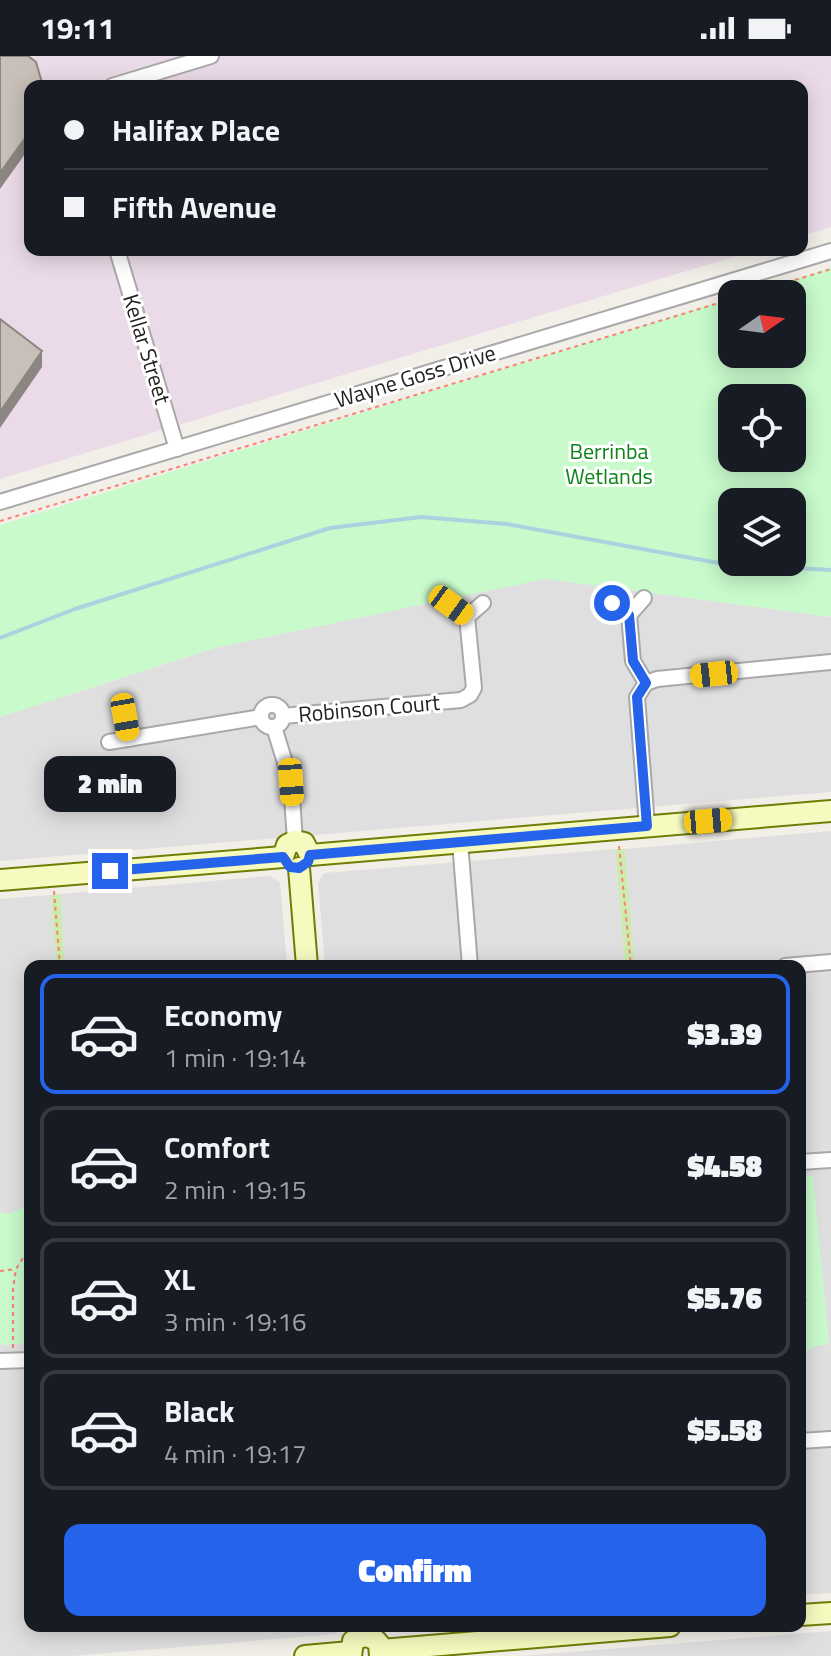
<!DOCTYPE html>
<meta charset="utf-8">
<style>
body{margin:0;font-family:"Titillium Web",sans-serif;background:#20242c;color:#f1f3f6;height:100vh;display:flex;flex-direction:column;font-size:30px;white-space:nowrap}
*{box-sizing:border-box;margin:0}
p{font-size:26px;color:#9ea1a6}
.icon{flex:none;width:44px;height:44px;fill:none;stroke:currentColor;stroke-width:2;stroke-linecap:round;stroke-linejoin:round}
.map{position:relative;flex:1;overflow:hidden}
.details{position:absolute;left:24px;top:904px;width:782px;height:672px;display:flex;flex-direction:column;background:#171b24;border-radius:16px;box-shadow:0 4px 20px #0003}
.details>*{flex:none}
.banner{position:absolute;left:24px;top:24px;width:784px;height:176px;border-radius:16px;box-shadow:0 4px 20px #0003;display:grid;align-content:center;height:176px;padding:0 40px;background:#171b24}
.needle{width:52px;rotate:76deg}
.fabs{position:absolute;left:718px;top:224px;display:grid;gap:16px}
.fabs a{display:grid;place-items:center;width:88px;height:88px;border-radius:16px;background:#171b24;box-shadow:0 4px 20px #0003;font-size:40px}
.end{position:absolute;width:36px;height:36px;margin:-18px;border:10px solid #2563eb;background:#fff;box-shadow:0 0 0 4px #fff}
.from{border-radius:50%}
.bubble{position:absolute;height:56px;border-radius:16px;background:#171b24;box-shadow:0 4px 20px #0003;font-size:26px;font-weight:800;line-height:56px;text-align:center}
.car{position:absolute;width:24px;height:48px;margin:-24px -12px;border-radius:10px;box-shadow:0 0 6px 2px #0007;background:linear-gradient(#f5c518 24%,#345 0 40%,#f5c518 0 76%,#345 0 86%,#f5c518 0)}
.banner b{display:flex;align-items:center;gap:28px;height:76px;font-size:30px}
.banner b+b{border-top:2px solid #363941}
.banner i{width:20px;height:20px;background:#f1f3f6}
ul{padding:14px 0 0;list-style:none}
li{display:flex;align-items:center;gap:24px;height:120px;margin:0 16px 12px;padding:0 24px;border:4px solid #363941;border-radius:16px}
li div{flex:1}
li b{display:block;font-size:30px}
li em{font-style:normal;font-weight:800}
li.selected{border-color:#2563eb}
li>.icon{width:72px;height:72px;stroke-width:1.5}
.button{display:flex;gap:16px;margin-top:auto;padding:16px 40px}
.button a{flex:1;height:92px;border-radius:16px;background:#2563eb;color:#fff;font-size:32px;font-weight:800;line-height:92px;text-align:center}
.status{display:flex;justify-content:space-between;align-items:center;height:56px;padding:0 40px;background:#171b24;direction:ltr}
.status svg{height:22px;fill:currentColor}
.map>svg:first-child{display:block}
</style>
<div class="status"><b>19:11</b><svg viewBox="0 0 49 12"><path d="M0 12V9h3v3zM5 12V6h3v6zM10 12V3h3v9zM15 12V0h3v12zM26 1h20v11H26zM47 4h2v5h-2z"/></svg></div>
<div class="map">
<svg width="831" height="1600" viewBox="0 0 831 1600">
<rect width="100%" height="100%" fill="#f2efe9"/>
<!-- residential -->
<g fill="#e0dfdf">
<polygon points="545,522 831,561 831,736 0,805 0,661 215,592"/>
<polygon points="831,775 831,1537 800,1539 800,1301 814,1290 828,1288 813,1120 800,1122 800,910 635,910 625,793"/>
<polygon points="615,793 625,910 325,910 318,827 324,817"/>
<polygon points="270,820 280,826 287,910 65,910 60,838"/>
<polygon points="51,839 56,910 30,910 30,1149 9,1158 0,1157 0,843"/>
<polygon points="30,1287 30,1570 342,1570 335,1578 73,1600 0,1600 0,1289"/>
<polygon points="831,1575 831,1600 520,1600"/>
</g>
<!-- industrial -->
<polygon fill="#ebdbe8" points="0,0 831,0 831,171 802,180 802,30 30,30 30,194 756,194 0,423"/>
<!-- grass -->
<g fill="#cdebb0">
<polygon points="615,793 625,793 635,910 625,910"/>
<polygon points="60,838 65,910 56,910 51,839"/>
</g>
<!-- park -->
<g fill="#c8facc" fill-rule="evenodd">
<path d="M831,212V561L545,523L215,592L0,661V469L732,242V298H792V238H746ZM732,342H792V402H732ZM732,446H792V506H732Z"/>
<polygon points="813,1120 829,1288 814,1290 800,1301 800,1122"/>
<polygon points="30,1149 30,1287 0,1289 0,1157 9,1158"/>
</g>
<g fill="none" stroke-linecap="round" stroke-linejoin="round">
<!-- stream -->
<polyline stroke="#aad3df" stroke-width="4" points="0,582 75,553 330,472 421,461 507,468 724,508 831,514"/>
<!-- street casing -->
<g stroke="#a9a9a9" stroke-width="18">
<g id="street">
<polyline points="112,30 211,0"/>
<polyline points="117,194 177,393"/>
<polyline points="0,446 831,195"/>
<polyline points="612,547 629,559 644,542"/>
<polyline points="451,549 467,561 483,547"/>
<polyline points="629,559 633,605 646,627"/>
<circle cx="272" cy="660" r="11"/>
<polyline points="283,660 461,644 470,639 474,632 467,561"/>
<polyline points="125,661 129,683"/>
<polyline points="274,671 291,726 295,785"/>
<polyline points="109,686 261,661"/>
<polyline points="647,770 637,641 646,627 657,623 831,606"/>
<polyline points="460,786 470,910"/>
<polyline points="785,910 831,906"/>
<polyline points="800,1106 831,1104"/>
<polyline points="0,1305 30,1304"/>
<polyline points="800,1385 831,1383"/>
</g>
</g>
<!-- secondary casing -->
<g stroke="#707d05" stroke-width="24">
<g id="secondary">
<polyline points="310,799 831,755"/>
<polyline points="283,801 287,789 295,785 304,787 310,799"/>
<polyline points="299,812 307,910"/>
<polyline points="0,824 283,801"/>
<polyline points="800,1559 831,1557"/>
<polyline points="381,1594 670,1570"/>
<polyline points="305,1600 350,1596"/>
<path d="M351,1600L353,1585C363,1578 372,1579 379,1588L380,1600"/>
</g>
</g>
<!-- path -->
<g stroke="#fa8072" stroke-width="2" stroke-dasharray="4 4" stroke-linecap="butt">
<polyline points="749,238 831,213"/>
<polyline points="0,465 732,243"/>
<polyline points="619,790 631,910"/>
<polyline points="54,835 60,910"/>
<polyline points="0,1215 15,1213"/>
<polyline points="800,1220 806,1242 800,1263"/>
<polyline points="13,1292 13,1233 16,1213 30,1191"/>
</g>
<!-- street -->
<use href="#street" stroke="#fff" stroke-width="14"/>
<!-- secondary -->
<use href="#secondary" stroke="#f7fabf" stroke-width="20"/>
</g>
<!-- shaded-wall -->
<g fill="#8b8681">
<polygon points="30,75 30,91 0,133 0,117"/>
<polygon points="42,295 42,311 0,372 0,356"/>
</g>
<!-- building -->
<g fill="#c7bfb8" stroke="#8b8681" stroke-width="2">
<polygon points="0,0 28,0 36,6 43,30 30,30 30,75 0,117"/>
<polygon points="0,263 42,295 0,356"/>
</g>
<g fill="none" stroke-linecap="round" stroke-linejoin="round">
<!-- route -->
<polyline stroke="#2563eb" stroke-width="10" points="110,815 283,801 290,811 299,812 308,806 310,799 647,770 637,641 646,627 633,605 629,559 612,547"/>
</g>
<g text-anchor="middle" stroke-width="6" stroke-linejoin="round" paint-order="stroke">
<!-- street labels -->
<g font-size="22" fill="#222" stroke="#fff">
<text transform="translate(147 293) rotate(73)" y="8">Kellar Street</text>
<text transform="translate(415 320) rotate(-17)" y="8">Wayne Goss Drive</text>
<text transform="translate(369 652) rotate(-5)" y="8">Robinson Court</text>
</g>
<!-- park labels -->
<g font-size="22" fill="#0c8416" stroke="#fff">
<text x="609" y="403">Berrinba<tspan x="609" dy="25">Wetlands</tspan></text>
</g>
</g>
</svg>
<div class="fabs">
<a><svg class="needle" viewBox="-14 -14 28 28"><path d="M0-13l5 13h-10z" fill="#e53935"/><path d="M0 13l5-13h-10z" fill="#9ea1a6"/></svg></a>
<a><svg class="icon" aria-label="locate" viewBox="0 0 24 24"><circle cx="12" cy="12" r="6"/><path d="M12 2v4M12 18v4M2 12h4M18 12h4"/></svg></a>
<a><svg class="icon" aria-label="layers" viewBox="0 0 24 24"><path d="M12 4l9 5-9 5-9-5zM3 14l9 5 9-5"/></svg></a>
</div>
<i class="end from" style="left:612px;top:547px"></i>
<i class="end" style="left:110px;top:815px"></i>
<div class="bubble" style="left:44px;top:700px;width:132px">2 min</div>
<i class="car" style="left:451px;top:549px;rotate:126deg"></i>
<i class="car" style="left:714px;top:618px;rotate:264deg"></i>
<i class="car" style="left:125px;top:661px;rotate:170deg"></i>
<i class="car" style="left:291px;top:726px;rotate:176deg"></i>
<i class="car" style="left:708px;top:765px;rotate:85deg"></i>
<div class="banner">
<b><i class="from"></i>Halifax Place</b>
<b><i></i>Fifth Avenue</b>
</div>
<section class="details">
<ul>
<li class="selected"><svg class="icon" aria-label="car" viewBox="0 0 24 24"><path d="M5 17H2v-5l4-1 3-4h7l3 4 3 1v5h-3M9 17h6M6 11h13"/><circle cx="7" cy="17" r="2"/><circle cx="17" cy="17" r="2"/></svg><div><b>Economy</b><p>1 min · 19:14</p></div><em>$3.39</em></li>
<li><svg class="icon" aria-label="car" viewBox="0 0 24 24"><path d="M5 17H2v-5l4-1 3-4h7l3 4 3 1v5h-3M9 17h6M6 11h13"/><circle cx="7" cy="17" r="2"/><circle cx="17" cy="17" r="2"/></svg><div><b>Comfort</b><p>2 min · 19:15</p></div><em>$4.58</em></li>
<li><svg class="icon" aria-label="car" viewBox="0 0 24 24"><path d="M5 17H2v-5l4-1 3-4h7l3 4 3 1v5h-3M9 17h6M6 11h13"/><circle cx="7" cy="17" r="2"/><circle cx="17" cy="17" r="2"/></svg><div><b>XL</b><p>3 min · 19:16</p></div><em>$5.76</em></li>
<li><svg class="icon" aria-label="car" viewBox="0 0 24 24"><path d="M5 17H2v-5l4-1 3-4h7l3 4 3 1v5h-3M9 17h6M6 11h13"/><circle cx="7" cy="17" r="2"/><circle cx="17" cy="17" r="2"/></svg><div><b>Black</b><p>4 min · 19:17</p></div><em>$5.58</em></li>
</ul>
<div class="button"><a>Confirm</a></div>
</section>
</div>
